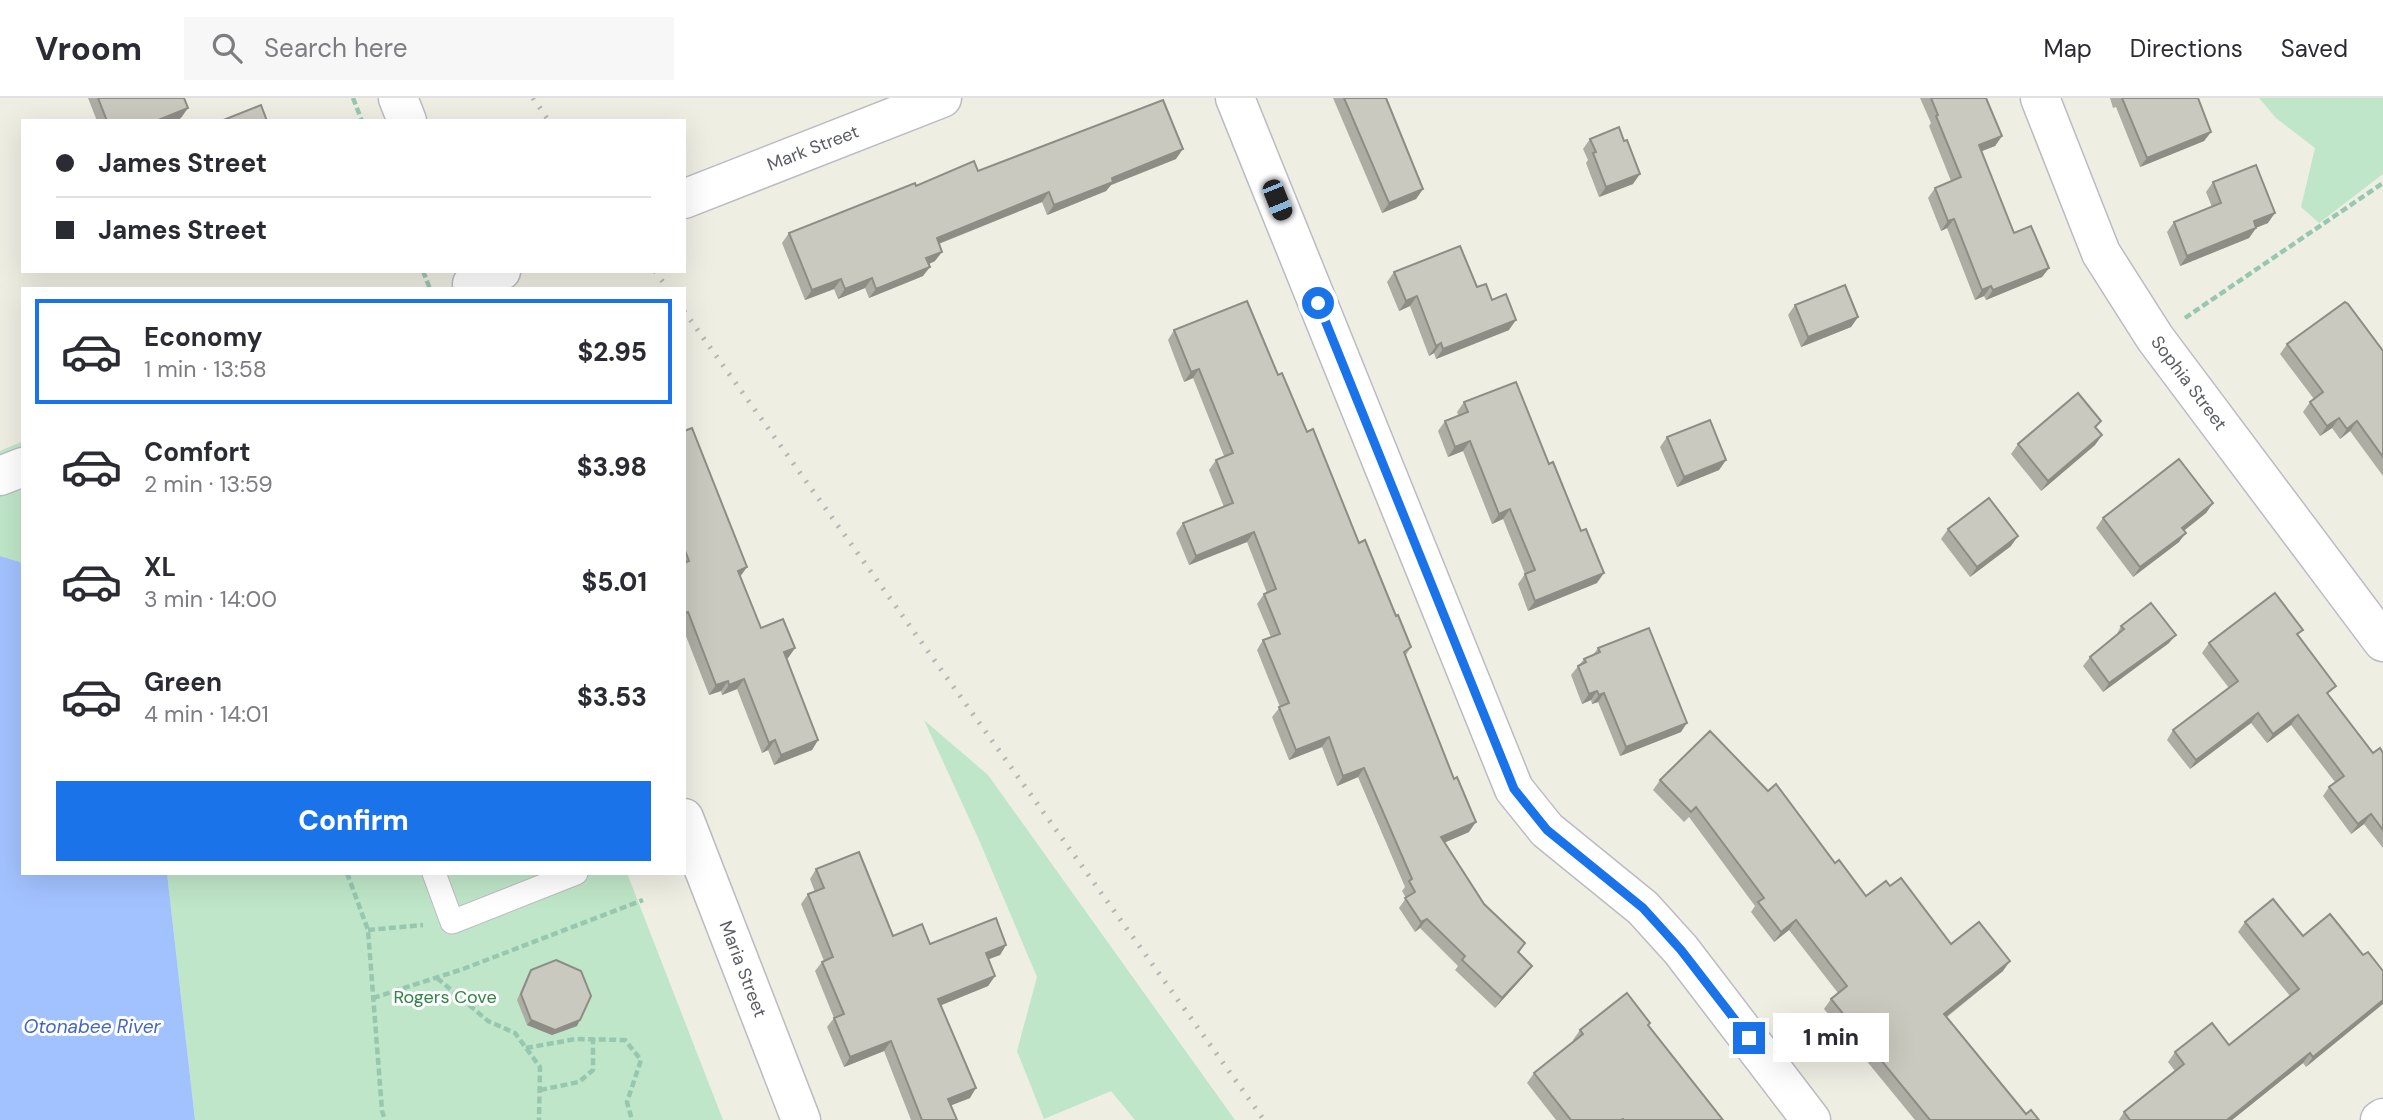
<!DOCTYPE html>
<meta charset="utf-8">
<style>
body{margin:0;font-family:"DM Sans",sans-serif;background:#f7f7f7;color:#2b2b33;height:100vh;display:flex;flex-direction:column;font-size:26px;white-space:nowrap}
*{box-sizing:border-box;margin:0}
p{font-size:23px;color:#7c7c81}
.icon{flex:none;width:38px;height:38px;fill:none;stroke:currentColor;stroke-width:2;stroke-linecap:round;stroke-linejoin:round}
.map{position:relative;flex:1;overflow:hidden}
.panel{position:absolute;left:21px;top:189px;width:665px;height:588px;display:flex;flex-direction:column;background:#fff;border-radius:0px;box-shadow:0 7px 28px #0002}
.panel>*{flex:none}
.top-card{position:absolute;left:21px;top:21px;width:665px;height:154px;border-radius:0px;box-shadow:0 7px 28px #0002;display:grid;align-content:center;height:154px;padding:0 35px;background:#fff}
.end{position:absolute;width:32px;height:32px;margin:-16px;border:9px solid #1a73e8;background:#fff;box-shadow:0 0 0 4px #fff}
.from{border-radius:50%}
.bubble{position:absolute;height:49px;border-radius:0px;background:#fff;box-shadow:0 7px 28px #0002;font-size:23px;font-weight:800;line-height:49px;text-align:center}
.car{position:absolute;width:21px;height:42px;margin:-21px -10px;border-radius:9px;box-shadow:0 0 5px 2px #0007;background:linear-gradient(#222 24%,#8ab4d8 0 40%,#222 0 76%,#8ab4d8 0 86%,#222 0)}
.top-card b{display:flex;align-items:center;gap:24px;height:66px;font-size:26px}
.top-card b+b{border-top:2px solid #e1e1e2}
.top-card i{width:18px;height:18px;background:#2b2b33}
ul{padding:12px 0 0;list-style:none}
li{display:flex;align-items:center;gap:21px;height:105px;margin:0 14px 10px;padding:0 21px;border:4px solid transparent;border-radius:0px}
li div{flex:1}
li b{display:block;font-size:26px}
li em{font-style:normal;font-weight:800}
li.on{border-color:#1a73e8}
li>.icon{width:63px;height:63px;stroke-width:1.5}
.button{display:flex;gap:14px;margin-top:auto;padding:14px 35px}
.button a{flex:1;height:80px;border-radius:0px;background:#1a73e8;color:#fff;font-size:28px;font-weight:800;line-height:80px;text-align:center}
header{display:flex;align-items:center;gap:42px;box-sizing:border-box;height:98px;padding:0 35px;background:#fff;border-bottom:2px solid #e1e1e2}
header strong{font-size:33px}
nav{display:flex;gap:38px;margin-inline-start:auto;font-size:24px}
.search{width:490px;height:63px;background:#f7f7f7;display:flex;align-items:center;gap:18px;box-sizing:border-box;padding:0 24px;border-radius:0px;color:#7c7c81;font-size:26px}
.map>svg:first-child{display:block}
</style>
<header>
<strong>Vroom</strong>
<div class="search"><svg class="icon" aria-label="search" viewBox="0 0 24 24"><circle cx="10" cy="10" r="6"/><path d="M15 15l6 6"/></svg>Search here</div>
<nav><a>Map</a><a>Directions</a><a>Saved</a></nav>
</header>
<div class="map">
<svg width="2383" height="1022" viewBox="0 0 2383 1022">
<rect width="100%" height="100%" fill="#eeeee3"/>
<!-- green -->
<g fill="#bfe6c8">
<polygon points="2259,0 2383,0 2383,76 2319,125 2301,109 2315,50 2276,20"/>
<polygon points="23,343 23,467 20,464 0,458 0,353"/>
<polygon points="924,622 988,677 1235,1022 1135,1022 1111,993 1044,1021 1017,953 1037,879 979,742"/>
<polygon points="167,775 627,775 723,1022 195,1022"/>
</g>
<!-- water -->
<polygon fill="#a2c2ff" points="0,458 20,464 23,467 23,775 167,775 195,1022 0,1022"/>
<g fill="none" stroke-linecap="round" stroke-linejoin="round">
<!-- service casing -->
<g stroke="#bbbcc2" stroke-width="25">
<polyline id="service" points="434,775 452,824 576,775"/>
</g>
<!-- minor casing -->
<g stroke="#bbbcc2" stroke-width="41">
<g id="minor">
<polyline points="398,0 407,23"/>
<polyline points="1235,0 1514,691 1547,732 1643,810 1681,852 1811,1022"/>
<polyline points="2040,0 2101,155 2155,240 2383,544"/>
<polyline points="0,378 23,369"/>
<polyline points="2380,1022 2383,1020"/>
</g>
</g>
<!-- tertiary casing -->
<g stroke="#bbbcc2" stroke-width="41">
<g id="tertiary">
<polyline points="684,101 942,0"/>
<polyline points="474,191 472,186 501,173"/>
<polyline points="684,720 801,1022"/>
</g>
</g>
<!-- path -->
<g stroke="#98c7b0" stroke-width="4.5" stroke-dasharray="7 3.5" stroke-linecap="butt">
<polyline points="353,0 362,23"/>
<polyline points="423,173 430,191"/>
<polyline points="2185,220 2383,85"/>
<polyline points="347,775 368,832 382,1013 385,1022"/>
<polyline points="368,832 423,827"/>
<polyline points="437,880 488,923 515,935 540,969 539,1022"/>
<polyline points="373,900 463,871 643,802"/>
<polyline points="526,950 576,941 625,942 641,962 627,1004 632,1022"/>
<polyline points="540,992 579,984 593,972 593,941"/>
</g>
<!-- service -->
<use href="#service" stroke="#fff" stroke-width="23"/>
<!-- minor -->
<use href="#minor" stroke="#fff" stroke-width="38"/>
<!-- tertiary -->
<use href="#tertiary" stroke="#fff" stroke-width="38"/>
<!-- rail -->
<g stroke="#b6b6b7" stroke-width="5" stroke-dasharray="2 9" stroke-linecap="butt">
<polyline points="533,0 549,23"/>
<polyline points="655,173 668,191"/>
<polyline points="684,213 1264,1022"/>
</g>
</g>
<!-- wall -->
<g fill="#adada4">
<polygon points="88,0 184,0 181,20 174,23 97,23"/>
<polygon points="1333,0 1386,0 1423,91 1416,101 1382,115"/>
<polygon points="1920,0 1986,0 2002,38 1995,48 1981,53 2014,135 2049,170 2042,179 1986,202 1984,198 1975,202 1947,130 1941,133 1928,100 1935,90 1951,83 1929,28 1931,25"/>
<polygon points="2110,0 2198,0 2211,34 2204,43 2140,69 2116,9 2113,10"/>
<polygon points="1590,41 1633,86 1599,99 1586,65 1588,62 1583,51"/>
<polygon points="1176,61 1111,87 1106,93 1047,117 1042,104 939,146 935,163 929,166 923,178 869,200 865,190 838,201 834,191 805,202 782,145 789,135 916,88 978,73"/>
<polygon points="2213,84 2268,125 2256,130 2249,140 2180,168 2167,134 2174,124 2212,109 2206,94"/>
<polygon points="1394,174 1477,189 1492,202 1509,232 1436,261 1434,255 1429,258 1410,208 1399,213 1387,184"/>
<polygon points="1795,207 1858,219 1851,229 1801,249 1788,217"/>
<polygon points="1174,232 1278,277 1307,334 1359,445 1411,549 1406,557 1469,734 1444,745 1484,806 1525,845 1519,855 1525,877 1495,910 1455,872 1458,868 1420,830 1415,834 1399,810 1406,800 1402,793 1405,789 1358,679 1337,688 1322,649 1289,662 1272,619 1280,609 1257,552 1263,542 1271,539 1257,506 1264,496 1267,495 1247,444 1189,467 1176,435 1183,425 1224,409 1209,372 1216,362 1224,358 1193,280 1184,284 1168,242"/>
<polygon points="2287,246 2383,253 2383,378 2350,333 2340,341 2332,330 2320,338 2303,314 2310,304 2314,301 2280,256"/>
<polygon points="1464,304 1597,485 1528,513 1518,486 1525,476 1503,421 1492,426 1463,353 1448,359 1438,333 1445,323 1458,317 1457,314"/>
<polygon points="684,333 761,530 795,550 788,560 786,561 818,642 812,652 774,667 768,652 762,655 737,591 722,597 721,593 709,597 684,533"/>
<polygon points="2102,337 2095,347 2041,393 2011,356 2018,346"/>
<polygon points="1667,339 1726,362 1719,372 1677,389 1660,349"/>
<polygon points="2213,405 2206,415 2184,432 2179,444 2133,479 2096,430 2103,420"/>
<polygon points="1948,431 2011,448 1970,479 1941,441"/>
<polygon points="2121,528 2169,545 2103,594 2083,568 2090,559 2116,538"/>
<polygon points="2298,538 2329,597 2373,655 2383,655 2383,750 2364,726 2351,736 2323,698 2329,689 2335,684 2291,627 2267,645 2251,625 2190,671 2167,642 2173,632 2229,590 2202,555 2209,545"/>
<polygon points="1598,550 1681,634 1620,658 1598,604 1592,606 1591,602 1582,606 1571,577 1584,561 1593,557"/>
<polygon points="1660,682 1835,765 1866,798 1890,788 1951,846 2003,873 1947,919 2026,1016 2039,1022 1915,1022 1824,911 1831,901 1838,895 1789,832 1774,844 1751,814 1755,808 1689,719 1684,724 1653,692"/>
<polygon points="816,771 893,838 930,846 1006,847 1000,857 988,861 995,878 988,888 941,907 970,1000 951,1007 957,1022 911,1022 884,953 844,969 827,929 834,920 815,873 822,864 824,863 801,806 808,796 815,794 810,781"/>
<polygon points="2245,824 2303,838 2363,857 2383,873 2306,969 2303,965 2232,1022 2119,1022 2124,1014 2175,973 2168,964 2175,954 2229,947 2290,898 2238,834"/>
<polygon points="531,872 577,928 552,937 527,927 517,902 528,877"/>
<polygon points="1648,928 1723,1022 1556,1022 1527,985 1534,975 1574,944 1573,942 1580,932"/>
</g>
<!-- shaded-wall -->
<g fill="#8d8d86">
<polygon points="188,10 181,20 174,23 156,23"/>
<polygon points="2211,34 2204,43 2140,69 2147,60"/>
<polygon points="2002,38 1995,48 1972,57 1979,47"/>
<polygon points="1183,51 1176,61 1111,87 1106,93 1047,117 1054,107 1112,80"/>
<polygon points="1640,76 1633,86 1599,99 1606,89"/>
<polygon points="1423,91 1416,101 1382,115 1389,105"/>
<polygon points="1049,94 1042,104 930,149 937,140"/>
<polygon points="2275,115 2268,125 2247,133 2254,123"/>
<polygon points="1954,121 1947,130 1941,133 1948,123"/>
<polygon points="2256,130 2249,140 2180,168 2187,158"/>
<polygon points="942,154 935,163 920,170 926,160"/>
<polygon points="930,169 923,178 869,200 876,191"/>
<polygon points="2049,170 2042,179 1986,202 1993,192"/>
<polygon points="872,180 865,190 838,201 845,191"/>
<polygon points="841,181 834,191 805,202 812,192"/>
<polygon points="1991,188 1984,198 1975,202 1982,192"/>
<polygon points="1417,198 1410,208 1399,213 1406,203"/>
<polygon points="1858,219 1851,229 1801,249 1808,239"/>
<polygon points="1516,222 1509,232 1436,261 1443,251"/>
<polygon points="1441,245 1434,255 1429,258 1436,248"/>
<polygon points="1199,271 1193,280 1184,284 1191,274"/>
<polygon points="2339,320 2332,330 2320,338 2327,328"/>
<polygon points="2357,323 2350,333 2340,341 2347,331"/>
<polygon points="2102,337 2095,347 2041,393 2048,383"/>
<polygon points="1470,343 1463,353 1448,359 1455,349"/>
<polygon points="1726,362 1719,372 1677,389 1684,379"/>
<polygon points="2213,405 2206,415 2175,440 2182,430"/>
<polygon points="1510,411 1503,421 1492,426 1499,416"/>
<polygon points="1254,434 1247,444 1189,467 1196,458"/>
<polygon points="2186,435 2179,444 2133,479 2140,469"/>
<polygon points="2018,438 2011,448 1970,479 1977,469"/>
<polygon points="747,469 740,479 738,473"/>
<polygon points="1604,475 1597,485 1528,513 1535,503"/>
<polygon points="2176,537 2169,545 2103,594 2109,585"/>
<polygon points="795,550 788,560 777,564 784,554"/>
<polygon points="744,581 737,591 722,597 729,587"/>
<polygon points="728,583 721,593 709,597 716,587"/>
<polygon points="1597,593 1591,602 1582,606 1589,596"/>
<polygon points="1604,595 1598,604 1592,606 1599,597"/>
<polygon points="2258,615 2251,625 2190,671 2196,662"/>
<polygon points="2298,617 2291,627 2267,645 2273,636"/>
<polygon points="1687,625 1681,634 1620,658 1626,649"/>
<polygon points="1329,639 1322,649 1289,662 1296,652"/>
<polygon points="775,642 768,652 762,655 769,645"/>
<polygon points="818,642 812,652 774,667 781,657"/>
<polygon points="1364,670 1358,679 1337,688 1343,678"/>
<polygon points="2371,716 2364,726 2351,736 2358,726"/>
<polygon points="1476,724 1469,734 1434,749 1441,739"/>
<polygon points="1427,821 1420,830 1415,834 1421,824"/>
<polygon points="1796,822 1789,832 1774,844 1781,834"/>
<polygon points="1006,847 1000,857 979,865 986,855"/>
<polygon points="2010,863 2003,873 1937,926 1944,916"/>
<polygon points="1532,868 1525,877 1495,910 1502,900"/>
<polygon points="995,878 988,888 932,911 938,901"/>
<polygon points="2383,902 2383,906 2306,969 2313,959"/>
<polygon points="531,922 580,922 577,928 552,937 527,927"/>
<polygon points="891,943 884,953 844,969 850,959"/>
<polygon points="2310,955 2303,965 2232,1022 2227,1022"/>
<polygon points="976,990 970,1000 942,1011 948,1001"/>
</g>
<!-- building -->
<g fill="#c9c9bf" stroke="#8d8d86" stroke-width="2">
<polygon points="98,0 184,0 188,10 156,23 107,23"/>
<polygon points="1344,0 1386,0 1423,91 1389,105"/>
<polygon points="1931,0 1986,0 2002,38 1979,47 2014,135 2031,128 2049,170 1993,192 1991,188 1982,192 1954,121 1948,123 1935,90 1961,79 1936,18 1938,17"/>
<polygon points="2122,0 2198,0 2211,34 2147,60"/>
<polygon points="1163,2 1183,51 1112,80 1113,84 1054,107 1049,94 937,140 942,154 926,160 930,169 876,191 872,180 845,191 841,181 812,192 789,135 915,85 916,88 974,63 978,73"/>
<polygon points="261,7 267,23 221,23"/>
<polygon points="1619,29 1624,43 1627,42 1640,76 1606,89 1593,55 1596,54 1590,41"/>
<polygon points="2256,67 2275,115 2254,123 2256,130 2187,158 2174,124 2221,105 2213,84"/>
<polygon points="1460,148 1477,189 1486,186 1492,202 1506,196 1516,222 1443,251 1441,245 1436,248 1417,198 1406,203 1394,174"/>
<polygon points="1845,187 1858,219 1808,239 1795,207"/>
<polygon points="1247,203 1278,277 1282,275 1307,334 1313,331 1359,445 1365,442 1396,518 1398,517 1411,549 1404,554 1454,681 1457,679 1476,724 1441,739 1484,806 1525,845 1518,854 1532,868 1502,900 1462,862 1465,858 1427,821 1421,824 1405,800 1415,794 1409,783 1412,781 1364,670 1343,678 1329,639 1296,652 1279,609 1289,605 1263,542 1280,536 1264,496 1276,491 1254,434 1196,458 1183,425 1233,405 1216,362 1233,355 1199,271 1191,274 1174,232"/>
<polygon points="2345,204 2348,206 2383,253 2383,359 2357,323 2347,331 2339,320 2327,328 2310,304 2323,294 2287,246"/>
<polygon points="1516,284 1549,366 1553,364 1581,433 1586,431 1604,475 1535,503 1525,476 1535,472 1510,411 1499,416 1470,343 1455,349 1445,323 1468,314 1464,304"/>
<polygon points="2078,295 2101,323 2095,329 2102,337 2048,383 2018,346"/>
<polygon points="1710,322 1726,362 1684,379 1667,339"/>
<polygon points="692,330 747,469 738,473 761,530 783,521 795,550 784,554 818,642 781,657 775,642 769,645 744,581 729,587 728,583 716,587 688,514 684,515 684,465 689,463 684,450 684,333"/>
<polygon points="2179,361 2213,405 2182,430 2186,435 2140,469 2103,420"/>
<polygon points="1989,400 2018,438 1977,469 1948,431"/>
<polygon points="2275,495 2303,532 2297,536 2336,588 2327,595 2373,655 2380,650 2383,655 2383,732 2371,716 2358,726 2329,689 2344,678 2298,617 2273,636 2258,615 2196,662 2173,632 2238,583 2209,545"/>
<polygon points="2151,505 2176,537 2109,585 2090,559 2124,531 2121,528"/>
<polygon points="1649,530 1687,625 1626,649 1604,595 1599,597 1597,593 1589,596 1578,568 1586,564 1584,561 1600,554 1598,550"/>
<polygon points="1710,633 1768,693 1776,686 1835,765 1839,762 1866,798 1886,783 1890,788 1901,780 1951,846 1979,824 2010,863 1944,916 2026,1016 2031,1012 2039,1022 1930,1022 1831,901 1847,888 1796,822 1781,834 1758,804 1764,800 1696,709 1691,714 1660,682"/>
<polygon points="859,754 893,838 922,826 930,846 996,820 1006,847 986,855 995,878 938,901 976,990 948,1001 957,1022 922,1022 891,943 850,959 834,920 844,916 822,864 833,859 808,796 824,790 816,771"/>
<polygon points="2273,801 2303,838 2330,816 2363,857 2368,854 2383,873 2383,902 2313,959 2310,955 2227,1022 2130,1022 2124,1014 2184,966 2175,954 2212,925 2229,947 2299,891 2245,824"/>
<polygon points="556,862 581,873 591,898 580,922 555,932 531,922 521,896 531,872"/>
<polygon points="1627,895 1650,925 1648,927 1723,1022 1624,1022 1623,1021 1621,1022 1571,1022 1534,975 1583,936 1580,932"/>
</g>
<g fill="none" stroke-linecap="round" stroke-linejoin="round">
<!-- route -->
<polyline stroke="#1a73e8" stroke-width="9" points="1318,205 1514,691 1547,732 1643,810 1681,852 1749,940"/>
</g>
<g text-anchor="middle" stroke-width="6" stroke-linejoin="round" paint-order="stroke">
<!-- street labels -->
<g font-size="18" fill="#5b5d64" stroke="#fff">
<text transform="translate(813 50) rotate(-21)" y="6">Mark Street</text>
<text transform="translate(2189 285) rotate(53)" y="6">Sophia Street</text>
<text transform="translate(743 871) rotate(69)" y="6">Maria Street</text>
</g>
<!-- park labels -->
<g font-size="18" fill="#338448" stroke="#fff">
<text x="445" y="905">Rogers Cove</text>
</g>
<!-- water labels -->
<g font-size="19" font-style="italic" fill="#4366c5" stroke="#fff">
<text x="92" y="935">Otonabee River</text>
</g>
</g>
</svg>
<i class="end from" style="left:1318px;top:205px"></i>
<i class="end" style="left:1749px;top:940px"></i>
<div class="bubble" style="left:1773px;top:915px;width:116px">1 min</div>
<i class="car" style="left:1277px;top:102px;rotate:158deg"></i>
<div class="top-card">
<b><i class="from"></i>James Street</b>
<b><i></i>James Street</b>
</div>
<section class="panel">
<ul>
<li class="on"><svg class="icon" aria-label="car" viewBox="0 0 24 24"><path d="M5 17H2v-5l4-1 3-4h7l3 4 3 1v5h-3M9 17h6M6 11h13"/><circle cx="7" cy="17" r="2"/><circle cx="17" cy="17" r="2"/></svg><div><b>Economy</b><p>1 min · 13:58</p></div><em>$2.95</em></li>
<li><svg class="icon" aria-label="car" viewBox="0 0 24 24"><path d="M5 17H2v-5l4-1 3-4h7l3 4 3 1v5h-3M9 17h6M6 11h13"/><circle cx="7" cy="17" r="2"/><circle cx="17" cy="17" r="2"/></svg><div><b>Comfort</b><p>2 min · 13:59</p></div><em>$3.98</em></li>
<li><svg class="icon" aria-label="car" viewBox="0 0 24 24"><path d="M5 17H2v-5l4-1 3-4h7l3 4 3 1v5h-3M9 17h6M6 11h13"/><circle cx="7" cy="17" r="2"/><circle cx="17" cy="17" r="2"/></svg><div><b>XL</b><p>3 min · 14:00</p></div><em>$5.01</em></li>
<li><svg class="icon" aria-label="car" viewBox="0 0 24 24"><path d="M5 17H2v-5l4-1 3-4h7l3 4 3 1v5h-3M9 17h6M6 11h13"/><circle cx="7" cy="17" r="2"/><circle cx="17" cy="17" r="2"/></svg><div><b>Green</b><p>4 min · 14:01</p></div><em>$3.53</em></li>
</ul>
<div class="button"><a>Confirm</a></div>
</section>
</div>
